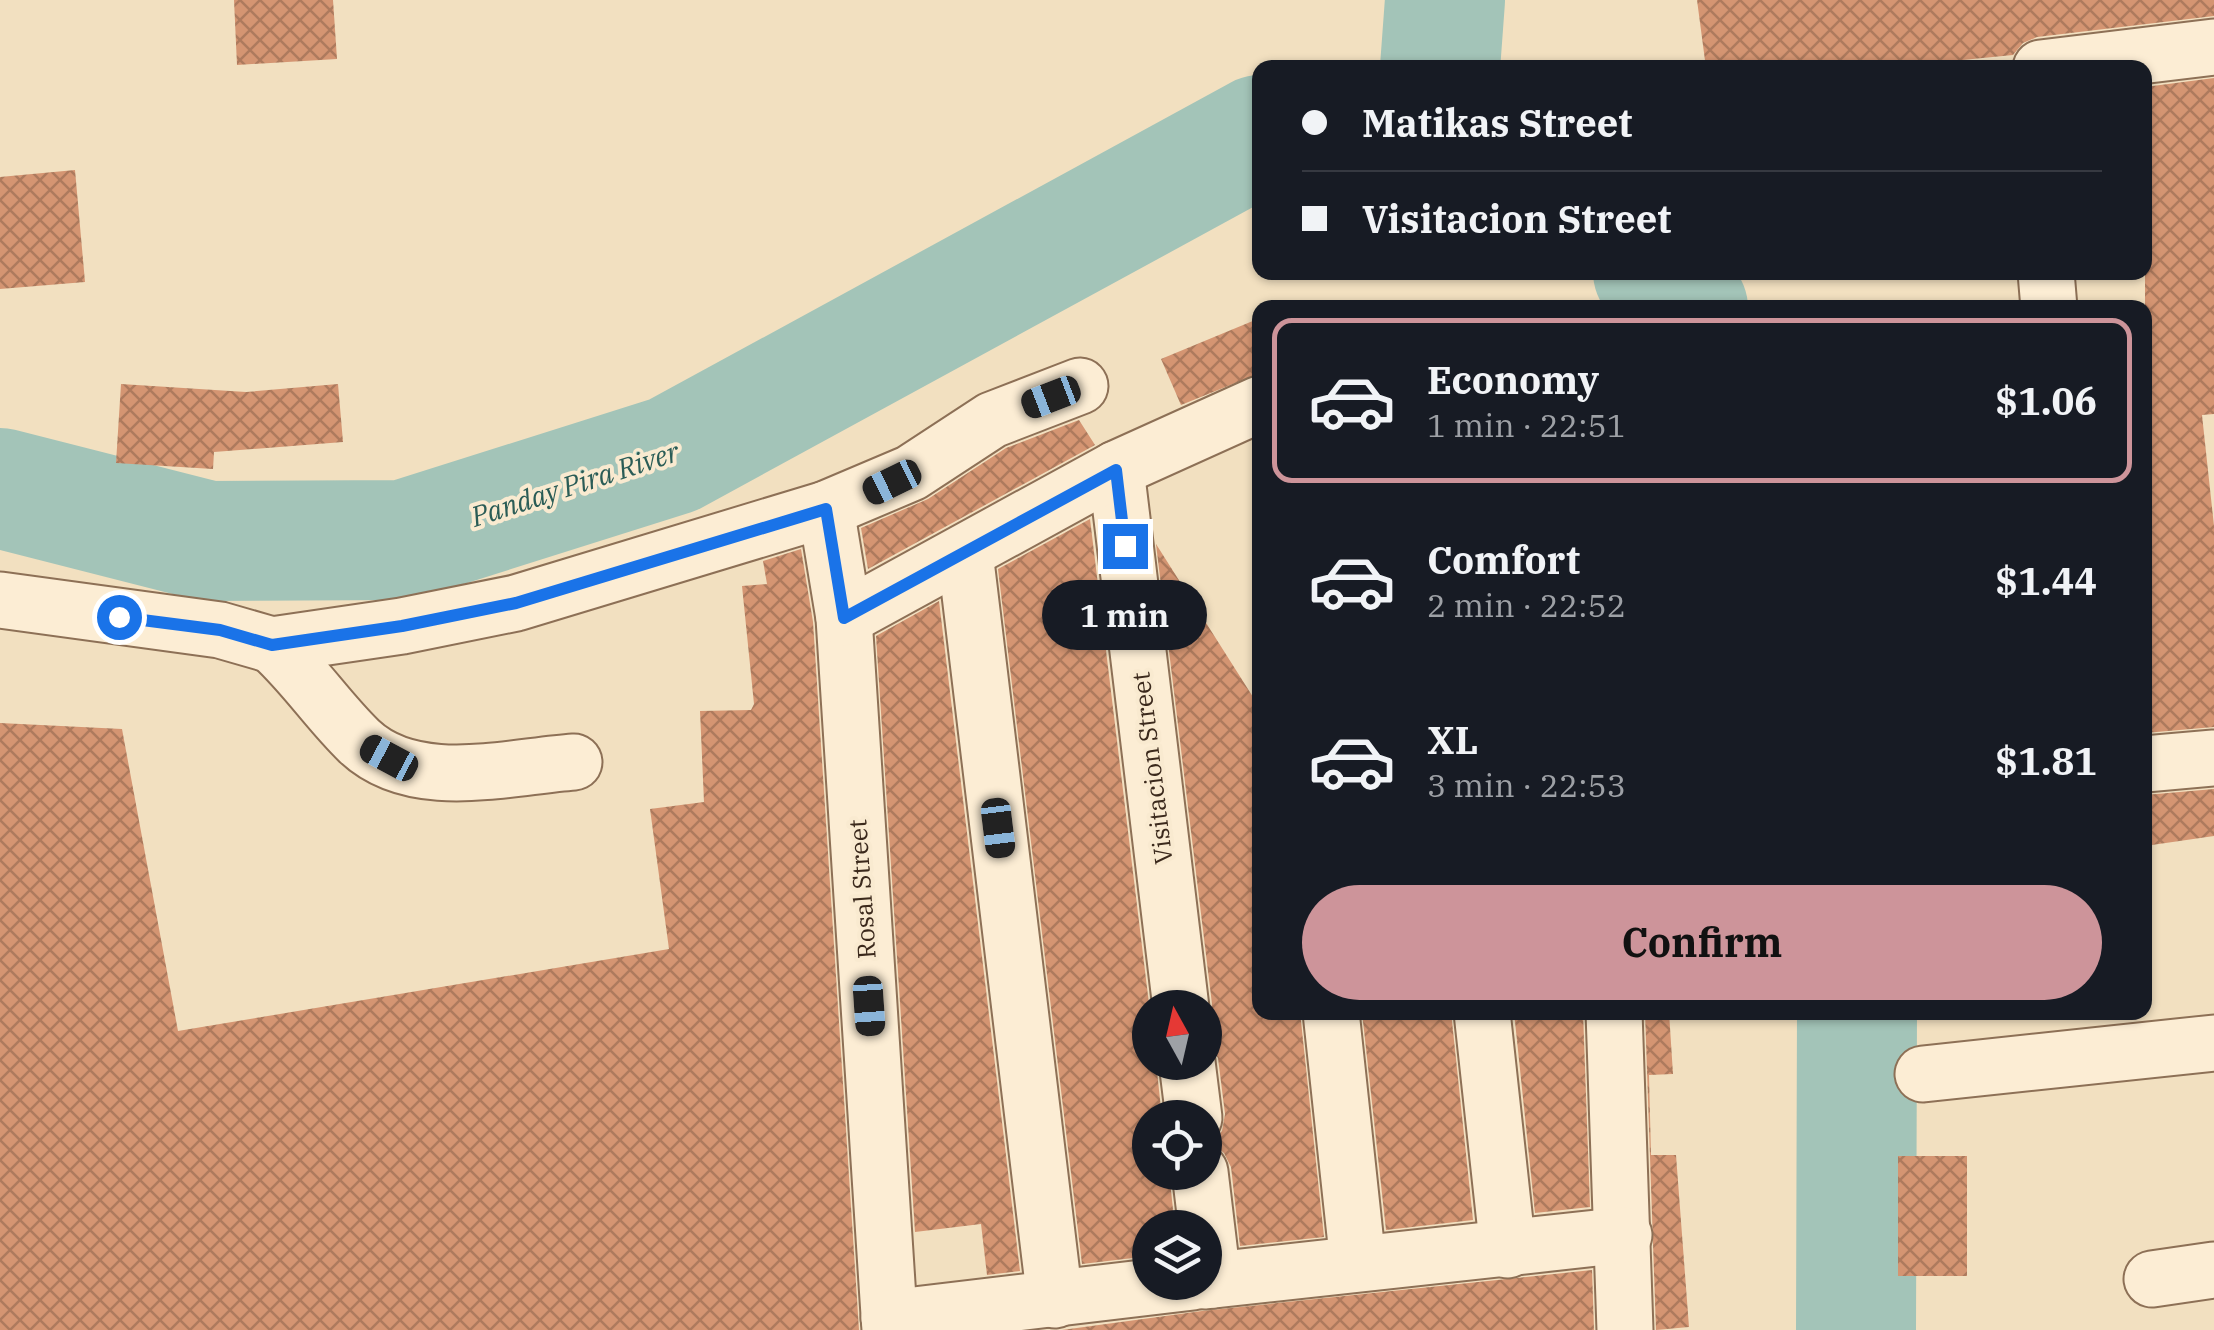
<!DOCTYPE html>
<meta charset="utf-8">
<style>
body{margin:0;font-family:"IBM Plex Serif",serif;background:#20242c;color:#f1f3f6;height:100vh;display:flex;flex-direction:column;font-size:38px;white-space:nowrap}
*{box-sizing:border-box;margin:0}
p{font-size:32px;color:#9ea1a6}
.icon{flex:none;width:55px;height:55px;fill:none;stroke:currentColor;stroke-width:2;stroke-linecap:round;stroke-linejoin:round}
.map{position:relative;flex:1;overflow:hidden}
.panel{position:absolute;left:1252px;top:300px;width:900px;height:720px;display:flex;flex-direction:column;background:#171b24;border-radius:20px;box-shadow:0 2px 8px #0004}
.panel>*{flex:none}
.hud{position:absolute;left:1252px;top:60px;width:900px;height:220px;border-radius:20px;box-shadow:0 2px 8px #0004;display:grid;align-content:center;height:220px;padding:0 50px;background:#171b24}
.needle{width:65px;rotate:352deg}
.tools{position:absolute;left:1132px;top:990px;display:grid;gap:20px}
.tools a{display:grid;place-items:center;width:90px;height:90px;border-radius:50%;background:#171b24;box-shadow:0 2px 8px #0004;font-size:50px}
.end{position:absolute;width:45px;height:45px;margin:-22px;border:12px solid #1a73e8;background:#fff;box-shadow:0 0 0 5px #fff}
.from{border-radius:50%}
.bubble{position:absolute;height:70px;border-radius:35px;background:#171b24;box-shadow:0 2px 8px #0004;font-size:32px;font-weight:700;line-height:70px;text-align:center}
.car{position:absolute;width:30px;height:60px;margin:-30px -15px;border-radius:12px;box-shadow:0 0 8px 2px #0007;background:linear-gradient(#222 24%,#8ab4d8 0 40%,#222 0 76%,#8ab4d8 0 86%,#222 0)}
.hud b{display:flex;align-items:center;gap:35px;height:95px;font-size:38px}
.hud b+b{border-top:2px solid #363941}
.hud i{width:25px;height:25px;background:#f1f3f6}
ul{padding:18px 0 0;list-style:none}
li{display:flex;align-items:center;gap:30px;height:165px;margin:0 20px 15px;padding:0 30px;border:5px solid transparent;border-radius:20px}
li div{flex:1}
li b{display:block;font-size:38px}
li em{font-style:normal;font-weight:700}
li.active{border-color:#cd949a}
li>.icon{width:90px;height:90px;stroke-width:1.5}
.action{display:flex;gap:20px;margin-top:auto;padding:20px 50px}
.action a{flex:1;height:115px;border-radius:60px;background:#cd949a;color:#111;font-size:40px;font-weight:700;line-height:115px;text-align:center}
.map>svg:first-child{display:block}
</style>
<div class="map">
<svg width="2214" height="1330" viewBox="0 0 2214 1330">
<defs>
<pattern id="building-cross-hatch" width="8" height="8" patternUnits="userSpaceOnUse" patternTransform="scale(2.5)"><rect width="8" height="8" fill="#d49572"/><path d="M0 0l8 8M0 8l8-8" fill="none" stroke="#ad7a5d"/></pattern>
</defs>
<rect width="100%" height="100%" fill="#f2e0c0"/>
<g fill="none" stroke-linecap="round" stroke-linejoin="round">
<!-- river -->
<g stroke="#a3c4b8" stroke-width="120">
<polyline points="1440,68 1445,0"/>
<polyline points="1653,272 1688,308"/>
<polyline points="0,488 208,541 404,540 673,455 1260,135"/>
<polyline points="1856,1330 1857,1012"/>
</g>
</g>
<!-- building -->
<g fill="url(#building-cross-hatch)">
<polygon points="234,0 333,0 337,59 237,65"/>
<polygon points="1697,0 2214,0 2214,16 2037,37 2023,43 2013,55 1882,68 1706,68"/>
<polygon points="2214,78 2214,414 2202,415 2214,526 2214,727 2145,733 2145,87"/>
<polygon points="75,170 85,282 0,289 0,177"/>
<polygon points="1260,318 1260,373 1181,405 1161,359"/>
<polygon points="121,384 246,392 338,384 343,442 214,452 213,469 116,463"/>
<polygon points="1079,420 1095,445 868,569 861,528 928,499 1006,448"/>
<polygon points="1090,519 1150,1012 1150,1062 1156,1062 1162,1118 1150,1118 1150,1172 1169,1172 1175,1228 1150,1228 1150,1256 1082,1264 998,569"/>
<polygon points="1156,544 1260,708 1260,1012 1300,1012 1324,1237 1240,1246 1231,1167 1224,1153 1212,1143 1222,1131 1225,1114 1218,1058 1205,1038 1212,1004"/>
<polygon points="801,549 813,622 859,1330 0,1330 0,723 122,729 178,1031 669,949 650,809 704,802 700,711 751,710 754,704 742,586 767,584 763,561"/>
<polygon points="939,601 1020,1271 987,1275 981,1224 915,1232 876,636"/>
<polygon points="2214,789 2214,836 2145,846 2145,795"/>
<polygon points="1362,1012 1451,1012 1473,1220 1386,1230"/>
<polygon points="1514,1012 1583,1012 1590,1207 1535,1213"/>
<polygon points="1645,1012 1669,1012 1673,1074 1649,1075 1651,1155 1676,1155 1689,1327 1656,1330"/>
<rect x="1898" y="1156" width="69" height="120"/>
<polygon points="1592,1270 1594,1330 1062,1330 1202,1311"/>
</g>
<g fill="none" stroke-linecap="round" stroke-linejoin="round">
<!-- minor casing -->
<g stroke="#8d7056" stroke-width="59">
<g id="minor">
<polyline points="2041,68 2214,47"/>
<polyline points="2046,272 2049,308"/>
<polyline points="1116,469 1181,1008"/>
<polyline points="826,509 844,618 890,1330"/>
<polyline points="965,553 1055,1300"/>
<polyline points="0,600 220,630 272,645 402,626 516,603 826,509 911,473 992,420 1080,386"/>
<polyline points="844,618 1116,469 1260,404"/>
<path d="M272,645C304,674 328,711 359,741C414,793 506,767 574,762"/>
<polyline points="2145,764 2214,758"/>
<polyline points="1331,1012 1358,1263"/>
<polyline points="1482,1012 1508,1250"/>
<polyline points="1614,1012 1625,1330"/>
<polyline points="1187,1062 1194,1118"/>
<polyline points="1923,1074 2214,1043"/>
<polyline points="1200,1172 1213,1280"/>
<polyline points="2152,1279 2214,1270"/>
<polyline points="1205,1281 1624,1235"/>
<polyline points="889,1318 1193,1282"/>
</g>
</g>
<!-- minor -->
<use href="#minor" stroke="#fcedd4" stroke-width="55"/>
</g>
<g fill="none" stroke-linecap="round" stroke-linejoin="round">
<!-- route -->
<polyline stroke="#1a73e8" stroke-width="12" points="119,617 220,630 272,645 402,626 516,603 826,509 844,618 1116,470 1125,546"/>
</g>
<g text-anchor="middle" stroke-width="8" stroke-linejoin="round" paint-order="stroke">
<!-- street labels -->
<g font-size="25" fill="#3b291c" stroke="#f9ead0">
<text transform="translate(1152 768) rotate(-97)" y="9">Visitacion Street</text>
<text transform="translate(862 889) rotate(-94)" y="9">Rosal Street</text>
</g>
<!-- water labels -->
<g font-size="28" font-style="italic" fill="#2a5c56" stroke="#f9ead0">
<text transform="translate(575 484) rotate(-18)" y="10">Panday Pira River</text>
</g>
</g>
</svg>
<div class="tools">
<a><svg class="needle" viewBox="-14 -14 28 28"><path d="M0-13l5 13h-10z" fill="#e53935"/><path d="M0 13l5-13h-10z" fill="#9ea1a6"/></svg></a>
<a><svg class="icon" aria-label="locate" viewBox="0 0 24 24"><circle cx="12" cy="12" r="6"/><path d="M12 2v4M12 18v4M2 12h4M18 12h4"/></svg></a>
<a><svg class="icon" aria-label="layers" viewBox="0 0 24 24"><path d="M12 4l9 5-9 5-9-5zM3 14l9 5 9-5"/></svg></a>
</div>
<i class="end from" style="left:119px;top:617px"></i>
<i class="end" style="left:1125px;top:546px"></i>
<div class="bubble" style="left:1042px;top:580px;width:165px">1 min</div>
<i class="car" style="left:1051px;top:397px;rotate:249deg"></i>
<i class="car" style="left:892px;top:482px;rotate:244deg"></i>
<i class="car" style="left:389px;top:758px;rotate:298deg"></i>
<i class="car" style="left:998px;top:828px;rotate:173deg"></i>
<i class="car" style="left:869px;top:1006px;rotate:176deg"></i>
<div class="hud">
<b><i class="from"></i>Matikas Street</b>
<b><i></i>Visitacion Street</b>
</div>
<section class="panel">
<ul>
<li class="active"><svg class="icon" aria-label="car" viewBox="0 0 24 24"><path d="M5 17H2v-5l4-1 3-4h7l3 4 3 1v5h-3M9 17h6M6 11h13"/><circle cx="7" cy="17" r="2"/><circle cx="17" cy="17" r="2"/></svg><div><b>Economy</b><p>1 min · 22:51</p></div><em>$1.06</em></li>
<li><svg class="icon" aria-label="car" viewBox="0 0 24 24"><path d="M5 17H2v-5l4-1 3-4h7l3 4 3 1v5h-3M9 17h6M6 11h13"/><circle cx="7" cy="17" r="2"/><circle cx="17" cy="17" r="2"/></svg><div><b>Comfort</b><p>2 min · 22:52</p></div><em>$1.44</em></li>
<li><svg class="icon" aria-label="car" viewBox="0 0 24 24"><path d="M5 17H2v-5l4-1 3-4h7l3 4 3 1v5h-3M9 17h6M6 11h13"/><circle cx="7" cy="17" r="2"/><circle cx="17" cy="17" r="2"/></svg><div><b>XL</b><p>3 min · 22:53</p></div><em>$1.81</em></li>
</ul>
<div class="action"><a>Confirm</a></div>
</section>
</div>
